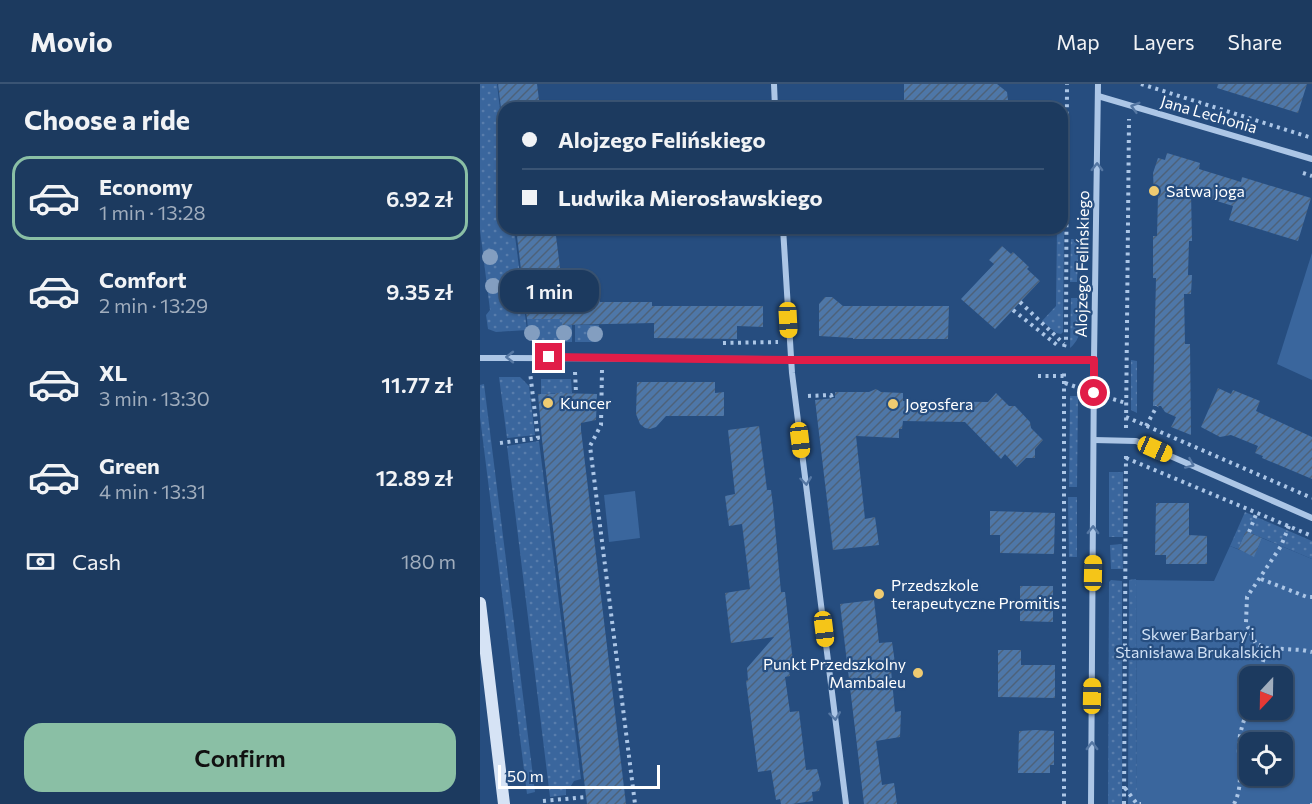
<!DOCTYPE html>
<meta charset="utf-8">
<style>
body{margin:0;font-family:Commissioner,sans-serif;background:#294568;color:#f1f3f6;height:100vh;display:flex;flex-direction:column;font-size:22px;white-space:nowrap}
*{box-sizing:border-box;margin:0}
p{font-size:20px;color:#a0adbd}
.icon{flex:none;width:33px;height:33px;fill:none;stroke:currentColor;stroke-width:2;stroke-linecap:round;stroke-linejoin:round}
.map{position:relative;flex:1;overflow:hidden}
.details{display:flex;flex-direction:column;background:#1c3a5f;width:480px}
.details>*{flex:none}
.banner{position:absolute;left:18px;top:18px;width:570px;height:132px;border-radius:18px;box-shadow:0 2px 4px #0004,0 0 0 2px #3a5474;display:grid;align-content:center;height:132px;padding:0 24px;background:#1c3a5f}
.needle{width:39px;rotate:202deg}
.fabs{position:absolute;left:759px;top:582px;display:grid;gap:12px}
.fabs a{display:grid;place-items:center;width:54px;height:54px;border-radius:12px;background:#1c3a5f;box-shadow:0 2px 4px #0004,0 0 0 2px #3a5474;font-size:30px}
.scale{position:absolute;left:18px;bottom:15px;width:162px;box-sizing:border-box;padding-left:6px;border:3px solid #fff;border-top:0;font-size:16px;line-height:21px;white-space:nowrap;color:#fff;-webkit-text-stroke:4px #264d7f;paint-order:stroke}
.end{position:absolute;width:27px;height:27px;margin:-14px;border:8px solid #e11d48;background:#fff;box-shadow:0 0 0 3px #fff}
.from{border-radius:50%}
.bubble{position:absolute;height:42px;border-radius:18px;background:#1c3a5f;box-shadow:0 2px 4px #0004,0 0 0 2px #3a5474;font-size:20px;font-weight:600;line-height:42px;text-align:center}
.car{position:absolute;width:18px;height:36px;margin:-18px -9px;border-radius:8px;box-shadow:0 0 4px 2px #0007;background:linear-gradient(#f5c518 24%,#345 0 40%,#f5c518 0 76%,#345 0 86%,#f5c518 0)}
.banner b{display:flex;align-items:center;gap:21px;height:57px;font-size:22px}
.banner b+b{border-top:2px solid #3a5474}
.banner i{width:15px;height:15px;background:#f1f3f6}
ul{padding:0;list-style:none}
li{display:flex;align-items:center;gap:18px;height:84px;margin:0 12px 9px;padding:0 12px;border:3px solid transparent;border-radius:18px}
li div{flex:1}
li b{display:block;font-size:22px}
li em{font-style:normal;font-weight:600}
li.active{border-color:#8abfa5}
li>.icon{width:54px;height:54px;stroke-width:1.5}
h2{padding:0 24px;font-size:27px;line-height:72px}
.pay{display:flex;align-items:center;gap:15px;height:66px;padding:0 24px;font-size:22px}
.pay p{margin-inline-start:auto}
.cta{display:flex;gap:12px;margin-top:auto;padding:12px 24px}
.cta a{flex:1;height:69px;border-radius:18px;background:#8abfa5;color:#111;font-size:24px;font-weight:600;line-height:69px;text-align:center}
header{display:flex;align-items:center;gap:36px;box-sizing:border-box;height:84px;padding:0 30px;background:#1c3a5f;border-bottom:2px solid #3a5474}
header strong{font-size:28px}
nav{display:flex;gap:33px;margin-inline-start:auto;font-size:21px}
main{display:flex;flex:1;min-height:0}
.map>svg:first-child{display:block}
</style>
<header>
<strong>Movio</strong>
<nav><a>Map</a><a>Layers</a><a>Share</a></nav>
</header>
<main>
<section class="details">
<h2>Choose a ride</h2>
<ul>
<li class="active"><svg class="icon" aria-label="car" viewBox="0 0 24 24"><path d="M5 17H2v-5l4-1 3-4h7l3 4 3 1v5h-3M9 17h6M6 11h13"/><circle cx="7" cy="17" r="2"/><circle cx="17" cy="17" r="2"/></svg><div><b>Economy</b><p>1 min · 13:28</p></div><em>6.92 zł</em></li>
<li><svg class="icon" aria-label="car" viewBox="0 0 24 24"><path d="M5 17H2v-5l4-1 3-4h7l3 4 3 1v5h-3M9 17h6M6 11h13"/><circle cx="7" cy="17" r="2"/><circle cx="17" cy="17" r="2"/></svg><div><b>Comfort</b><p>2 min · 13:29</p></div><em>9.35 zł</em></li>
<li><svg class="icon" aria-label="car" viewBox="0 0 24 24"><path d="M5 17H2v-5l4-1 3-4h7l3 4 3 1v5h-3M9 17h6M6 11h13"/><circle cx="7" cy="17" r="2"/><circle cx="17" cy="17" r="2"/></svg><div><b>XL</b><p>3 min · 13:30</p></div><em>11.77 zł</em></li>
<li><svg class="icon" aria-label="car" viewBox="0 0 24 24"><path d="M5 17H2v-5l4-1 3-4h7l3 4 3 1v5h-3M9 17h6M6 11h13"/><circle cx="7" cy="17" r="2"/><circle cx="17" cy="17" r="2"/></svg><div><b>Green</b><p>4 min · 13:31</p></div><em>12.89 zł</em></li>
</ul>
<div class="pay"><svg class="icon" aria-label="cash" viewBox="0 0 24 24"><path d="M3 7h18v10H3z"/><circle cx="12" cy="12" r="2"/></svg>Cash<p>180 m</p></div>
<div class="cta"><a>Confirm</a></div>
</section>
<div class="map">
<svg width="832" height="720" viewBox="0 0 832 720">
<defs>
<pattern id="grass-dots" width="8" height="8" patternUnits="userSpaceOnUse" patternTransform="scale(1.5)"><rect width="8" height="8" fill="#3a669d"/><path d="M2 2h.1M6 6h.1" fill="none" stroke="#587dac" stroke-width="1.8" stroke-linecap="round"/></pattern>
<pattern id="building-hatch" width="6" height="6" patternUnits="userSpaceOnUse" patternTransform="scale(1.5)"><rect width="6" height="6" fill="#4e77a8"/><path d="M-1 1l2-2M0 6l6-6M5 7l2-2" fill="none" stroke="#4d627a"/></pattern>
</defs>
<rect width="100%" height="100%" fill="#264d7f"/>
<!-- grass -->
<g fill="url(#grass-dots)">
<polygon points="0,0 17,0 24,60 24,144 34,144 47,246 16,248 8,245 6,231 10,226 0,146"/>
<polygon points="584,143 583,248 581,250 576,249 562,237 576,222 577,144"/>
<polygon points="591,155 599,155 597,198 590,198"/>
<path d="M591,214H602C601,231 605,252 590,264Z"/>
<polygon points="47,235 82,235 82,241 92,241 92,258 49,257"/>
<polygon points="95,241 119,241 119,254 117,258 95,258"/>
<polygon points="651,276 657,277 657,329 651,326"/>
<polygon points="19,293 40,293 49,302 55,351 27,354"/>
<polygon points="61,295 91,295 92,309 61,310"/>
<polygon points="4,300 55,708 47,710 0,333 0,301"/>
<polygon points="590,312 598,312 597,403 589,403"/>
<polygon points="59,357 101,695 94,697 89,705 86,705 86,711 70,713 27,362"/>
<rect x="629" y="388" width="14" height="65"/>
<polygon points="588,413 597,413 597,473 589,473"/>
<polygon points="765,428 832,457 832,475 766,447 758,465 750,462"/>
<polygon points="642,460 643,485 631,485 630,461"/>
<polygon points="656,495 657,720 648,720 649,496"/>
<polygon points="631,496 642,497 642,720 628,720 629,498"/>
</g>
<!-- park -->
<g fill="#3a669d" fill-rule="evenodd">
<polygon points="832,169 832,296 797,280"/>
<polygon points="155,407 160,454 129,458 124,411"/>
<path d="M782,454L832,475V720H657L656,496L734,497L750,462L774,472ZM770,592H802V626H770ZM770,658H802V692H770Z"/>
</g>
<!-- building -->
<g fill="url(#building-hatch)">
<polygon points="18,0 57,0 60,24 21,24"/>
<polygon points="424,0 517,0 527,8 528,16 526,21 520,24 452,24 452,20 424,21"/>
<polygon points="738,0 827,0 818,29 737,4"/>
<polygon points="687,69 720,79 719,85 761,98 762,93 831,114 818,157 749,136 753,122 711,109 712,157 709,157 708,191 712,191 711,210 704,210 705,260 710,260 711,351 691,343 696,333 685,328 681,322 673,322 676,194 673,194 673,152 677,152 678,112 674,112 673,89 678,74 685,76"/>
<polygon points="36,144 75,144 82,200 120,200 120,218 172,218 172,222 283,222 283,243 257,242 257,255 174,254 174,239 82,241 82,235 47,235"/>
<polygon points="522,162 531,170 533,168 549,183 547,185 560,197 515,245 481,215 514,180 509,176"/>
<polygon points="345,213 352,213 363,222 469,222 468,255 373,255 373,254 339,252 339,220"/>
<polygon points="157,298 235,298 235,309 244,308 244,332 186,332 176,343 170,345 165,344 160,340 156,330"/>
<polygon points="738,304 751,310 753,306 780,317 776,327 832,353 832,395 782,374 783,372 775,369 778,362 751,351 740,353 721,343"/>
<polygon points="396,305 401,308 423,309 423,317 508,318 516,309 529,322 535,322 550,338 551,344 563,356 555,365 555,374 546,374 537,383 525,370 521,375 485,338 423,337 422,345 419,345 419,354 376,352 385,435 395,433 399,461 353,466 335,316 355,314 355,308 389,308"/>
<polygon points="76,309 117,310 116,336 101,339 101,346 146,720 107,720 62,356 58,310 75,310"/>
<polygon points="279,342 287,406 291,406 293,421 301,508 305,508 314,587 309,587 310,592 305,593 310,628 319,627 326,686 337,685 341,700 339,707 332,708 333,717 312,720 301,720 300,715 296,716 291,686 278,688 266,597 268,596 267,584 294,553 251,559 245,509 270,505 262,440 249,442 245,412 255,410 248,346"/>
<polygon points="676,419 709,419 709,451 727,452 727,480 686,480 686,471 675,471"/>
<polygon points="510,427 575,429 574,470 520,469 520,451 510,451"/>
<polygon points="766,447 782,454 774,473 758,465"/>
<polygon points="540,502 573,502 573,538 540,537"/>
<polygon points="394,516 399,559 412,558 416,586 411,586 415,628 421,627 420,653 396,657 402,701 414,699 417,720 384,720 360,520"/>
<polygon points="518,566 541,566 541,581 575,581 575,614 518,613"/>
<polygon points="556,646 574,647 574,681 570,681 570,689 538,689 539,647"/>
</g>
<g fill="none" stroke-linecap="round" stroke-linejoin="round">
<!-- path -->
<g stroke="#acc6e6" stroke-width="4" stroke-dasharray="3 4.5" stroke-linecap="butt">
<polyline points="661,0 832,54"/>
<polyline points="823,89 832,92"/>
<polyline points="540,218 584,260"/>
<polyline points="533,226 577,261"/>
<polyline points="243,259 298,258"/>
<polyline points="584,263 586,256 587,0"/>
<polyline points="122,286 121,341 110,362 155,720"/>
<polyline points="95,288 96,309"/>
<polyline points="558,292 584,292"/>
<polyline points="585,299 602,305"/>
<polyline points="328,312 351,311 352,314"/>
<polyline points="626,313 646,319"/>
<polyline points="646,333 832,414"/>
<polyline points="666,342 677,322"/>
<polyline points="646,344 649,35"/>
<polyline points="20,359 58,354 50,288"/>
<polyline points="646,374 832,452"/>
<polyline points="809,442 801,462 767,513 766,539 776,560 787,564 822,566 832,568"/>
<polyline points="769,448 777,428"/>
<polyline points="781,495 827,513 832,513"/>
<polyline points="778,592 787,565"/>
<polyline points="645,704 657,720 661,720"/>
<polyline points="63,717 106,713"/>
<polyline points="584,720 584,288"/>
<polyline points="644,720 646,370"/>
<path d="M754,720C764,700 758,683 759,662C759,648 765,633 770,620"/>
<polyline points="832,720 832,719"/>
</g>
<!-- minor -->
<g stroke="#acc6e6" stroke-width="6">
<polyline points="294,0 295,24"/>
<polyline points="618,12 832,75"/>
<polyline points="303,144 312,289 366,720"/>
<polyline points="0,274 614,276"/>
<polyline points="614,356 656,357 832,434"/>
<polyline points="611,720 614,276 618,0"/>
</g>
<!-- secondary -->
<polyline stroke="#d6e3f5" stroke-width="12" points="0,519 24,720"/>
</g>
<!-- trees -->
<g fill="#839ec0">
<circle cx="10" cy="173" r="8"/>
<circle cx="13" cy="202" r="8"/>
<circle cx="52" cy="249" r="8"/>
<circle cx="84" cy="249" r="8"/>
<circle cx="115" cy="250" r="8"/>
</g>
<!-- one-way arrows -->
<defs><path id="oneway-chevron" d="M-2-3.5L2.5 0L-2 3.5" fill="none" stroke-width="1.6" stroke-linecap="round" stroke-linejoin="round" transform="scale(1.5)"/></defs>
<g stroke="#5577a3">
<use href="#oneway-chevron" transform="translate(655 23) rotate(-164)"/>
<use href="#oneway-chevron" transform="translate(617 83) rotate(-89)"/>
<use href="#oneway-chevron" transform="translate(30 273) rotate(180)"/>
<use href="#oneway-chevron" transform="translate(710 380) rotate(24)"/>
<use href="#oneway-chevron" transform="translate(326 397) rotate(83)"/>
<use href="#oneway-chevron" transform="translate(613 446) rotate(-89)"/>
<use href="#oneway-chevron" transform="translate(355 632) rotate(83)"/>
<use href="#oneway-chevron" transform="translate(612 662) rotate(-90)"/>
</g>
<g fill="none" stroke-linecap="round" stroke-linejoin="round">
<!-- route -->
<polyline stroke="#e11d48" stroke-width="8" points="69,273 311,276 614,276 614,309"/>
</g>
<!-- markers -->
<g fill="#efcb71" stroke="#264d7f" stroke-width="2">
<circle cx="674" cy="107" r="6"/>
<circle cx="68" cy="319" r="6"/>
<circle cx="413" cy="320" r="6"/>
<circle cx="399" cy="510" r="6"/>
<circle cx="438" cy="589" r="6"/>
</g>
<g text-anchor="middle" stroke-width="4.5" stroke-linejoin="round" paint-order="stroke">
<!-- street labels -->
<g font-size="16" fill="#fff" stroke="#264d7f">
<text transform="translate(729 30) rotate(16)" y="6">Jana Lechonia</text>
<text transform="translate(602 180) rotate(-89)" y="6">Alojzego Felińskiego</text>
</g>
<!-- poi labels -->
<g font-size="16" fill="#fff" stroke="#264d7f" text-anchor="start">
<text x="686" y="113">Satwa joga</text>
<text x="80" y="325">Kuncer</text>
<text x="425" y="326">Jogosfera</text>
<text x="411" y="507">Przedszkole<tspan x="411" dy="18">terapeutyczne Promitis</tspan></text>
<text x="426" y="586" text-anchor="end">Punkt Przedszkolny<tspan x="426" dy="18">Mambaleu</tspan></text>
</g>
<!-- park labels -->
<g font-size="16" fill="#cfe0f5" stroke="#264d7f">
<text x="718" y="556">Skwer Barbary i<tspan x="718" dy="18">Stanisława Brukalskich</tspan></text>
</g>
</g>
</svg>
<div class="fabs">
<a><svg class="needle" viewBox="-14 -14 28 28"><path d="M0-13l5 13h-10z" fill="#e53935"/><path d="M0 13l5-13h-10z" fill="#a0adbd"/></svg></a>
<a><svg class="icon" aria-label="locate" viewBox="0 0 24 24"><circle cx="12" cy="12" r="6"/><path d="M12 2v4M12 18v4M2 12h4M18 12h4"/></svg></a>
</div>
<div class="scale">50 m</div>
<i class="end from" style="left:614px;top:309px"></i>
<i class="end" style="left:69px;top:273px"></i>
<div class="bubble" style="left:20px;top:186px;width:99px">1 min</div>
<i class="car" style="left:308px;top:236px;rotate:177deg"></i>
<i class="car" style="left:320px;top:356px;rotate:173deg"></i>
<i class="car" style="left:675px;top:365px;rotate:114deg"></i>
<i class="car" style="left:613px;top:489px;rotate:1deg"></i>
<i class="car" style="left:344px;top:545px;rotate:173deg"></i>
<i class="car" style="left:612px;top:612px;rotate:1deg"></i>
<div class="banner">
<b><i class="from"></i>Alojzego Felińskiego</b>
<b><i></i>Ludwika Mierosławskiego</b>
</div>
</div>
</main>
